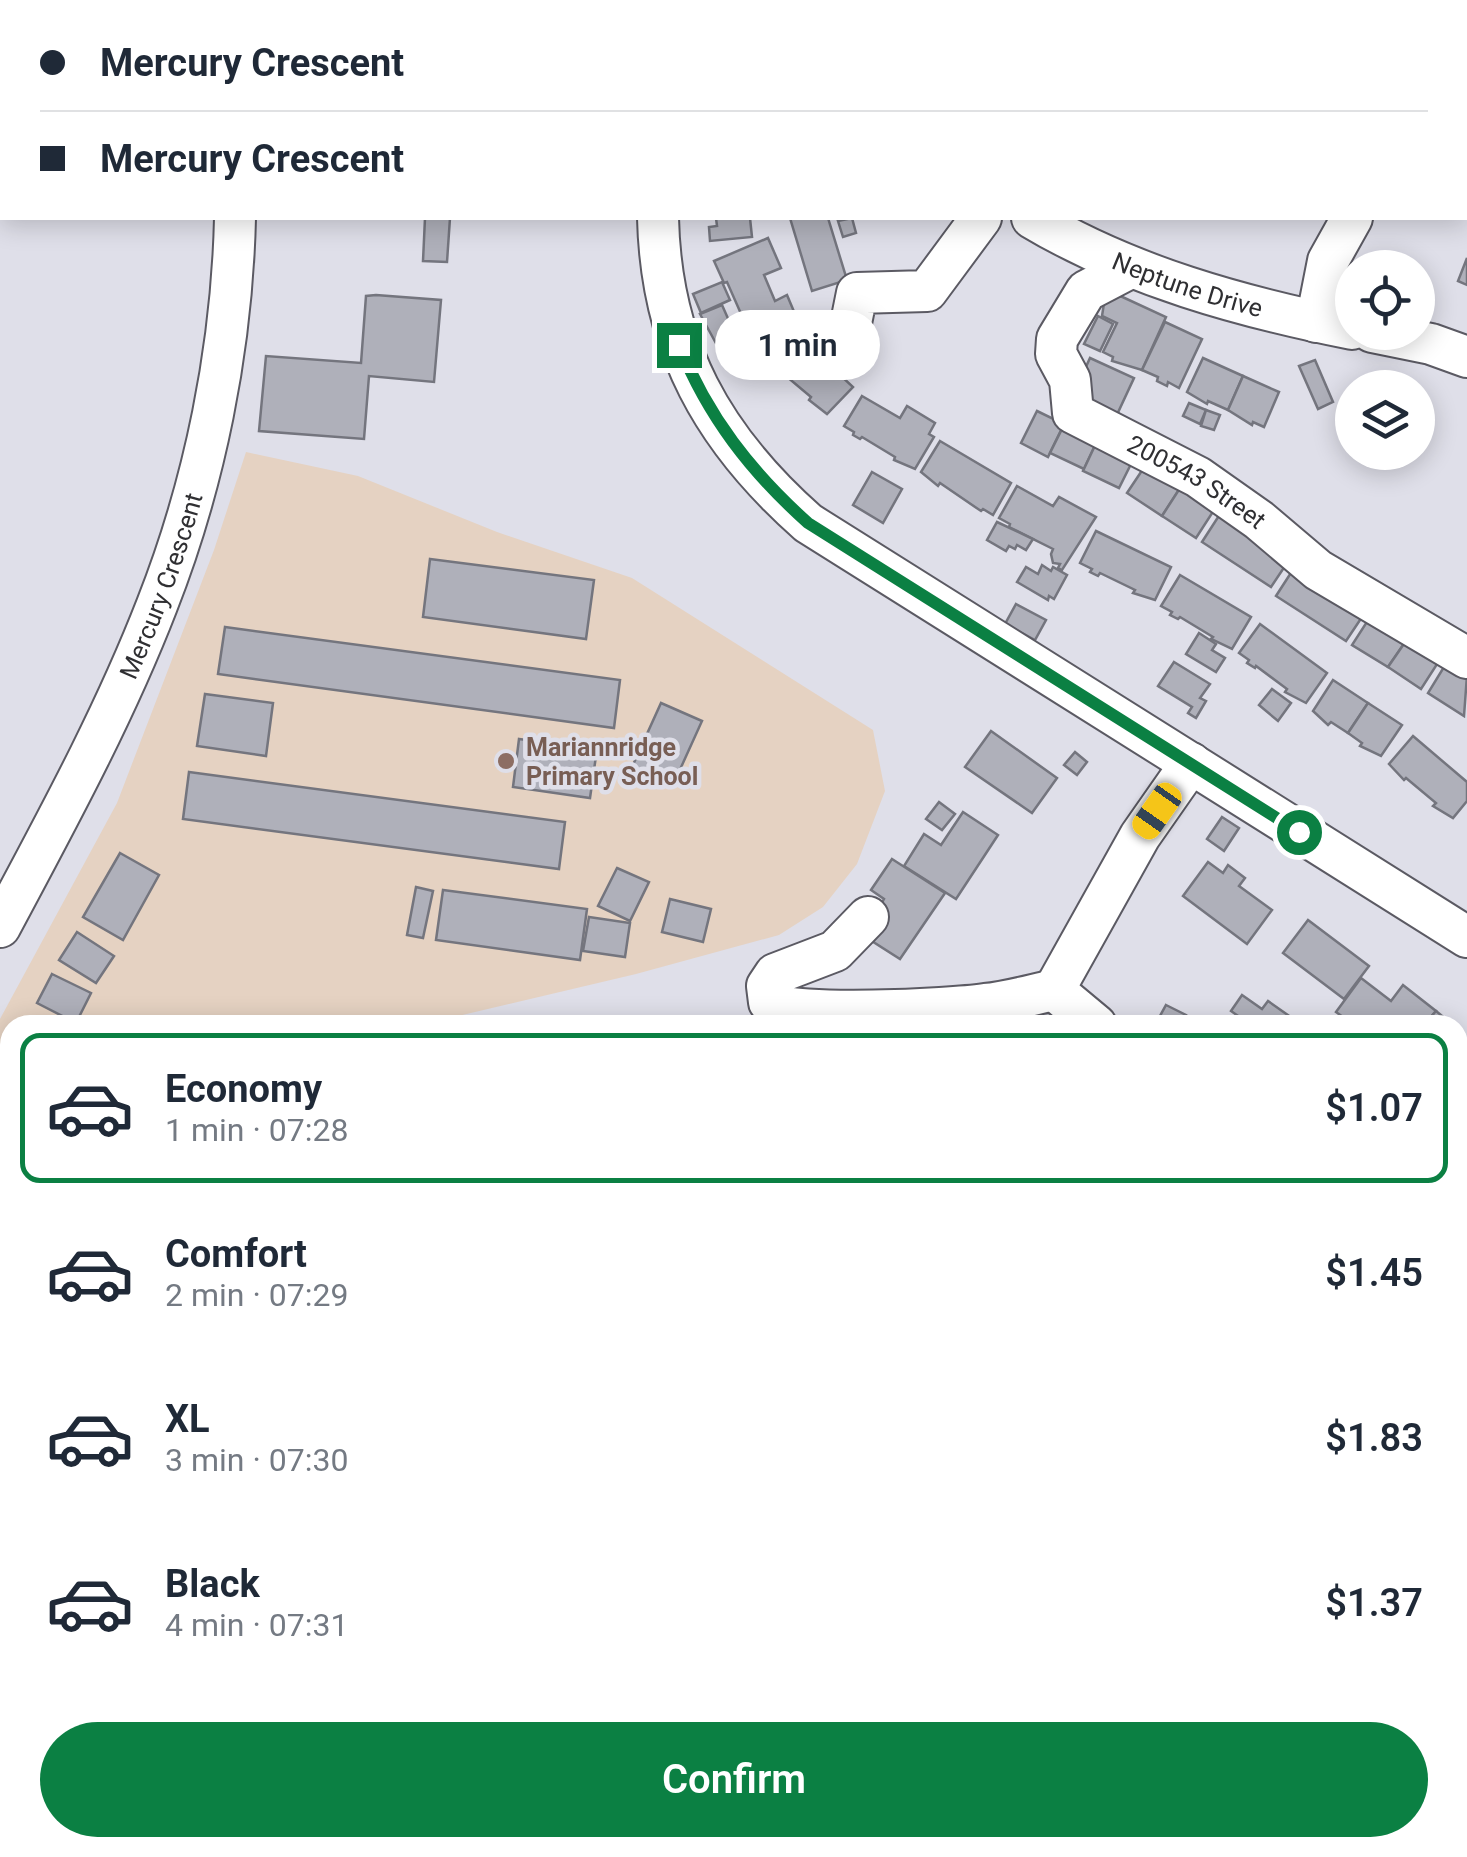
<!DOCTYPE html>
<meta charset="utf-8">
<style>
body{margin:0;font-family:Roboto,sans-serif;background:#f2f2f3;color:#1f2937;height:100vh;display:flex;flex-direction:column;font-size:38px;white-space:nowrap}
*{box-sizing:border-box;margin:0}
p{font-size:32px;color:#747a83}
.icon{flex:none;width:55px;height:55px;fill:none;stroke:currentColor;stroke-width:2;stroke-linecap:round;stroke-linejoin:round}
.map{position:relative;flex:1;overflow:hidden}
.details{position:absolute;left:0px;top:1015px;width:1468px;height:842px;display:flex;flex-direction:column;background:#fff;border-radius:30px 30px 0 0;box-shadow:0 5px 25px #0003}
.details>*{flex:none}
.banner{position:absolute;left:0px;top:0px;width:1468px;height:220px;box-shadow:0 5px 25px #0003;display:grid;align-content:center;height:220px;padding:0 40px;background:#fff}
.tools{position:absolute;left:1335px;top:250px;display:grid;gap:20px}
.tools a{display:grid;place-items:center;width:100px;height:100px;border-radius:50%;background:#fff;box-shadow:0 5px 25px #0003;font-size:50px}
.end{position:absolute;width:45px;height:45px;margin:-22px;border:12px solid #0b8043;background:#fff;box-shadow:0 0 0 5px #fff}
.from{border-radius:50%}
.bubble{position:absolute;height:70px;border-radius:35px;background:#fff;box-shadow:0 5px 25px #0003;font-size:32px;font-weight:600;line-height:70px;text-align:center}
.car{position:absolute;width:30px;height:60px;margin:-30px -15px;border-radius:12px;box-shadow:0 0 8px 2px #0007;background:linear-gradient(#f5c518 24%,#345 0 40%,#f5c518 0 76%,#345 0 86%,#f5c518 0)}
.banner b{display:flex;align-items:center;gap:35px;height:95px;font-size:38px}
.banner b+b{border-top:2px solid #e0e1e3}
.banner i{width:25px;height:25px;background:#1f2937}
ul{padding:18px 0 0;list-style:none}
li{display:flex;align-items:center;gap:30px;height:150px;margin:0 20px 15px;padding:0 20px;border:5px solid transparent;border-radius:20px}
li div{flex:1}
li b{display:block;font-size:38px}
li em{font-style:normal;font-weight:600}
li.current{border-color:#0b8043}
li>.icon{width:90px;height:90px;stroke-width:1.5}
.button{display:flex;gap:20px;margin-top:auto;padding:20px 40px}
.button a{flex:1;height:115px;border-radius:60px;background:#0b8043;color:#fff;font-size:40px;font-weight:600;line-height:115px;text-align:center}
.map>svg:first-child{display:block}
</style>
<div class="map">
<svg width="1467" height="1857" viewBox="0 0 1467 1857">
<rect width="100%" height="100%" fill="#dfdfe9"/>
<!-- education -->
<polygon fill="#e5d2c2" points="246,452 358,476 497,532 632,578 873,730 885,791 857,864 823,907 779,935 636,974 420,1025 10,1025 10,1096 0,1057 0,1019 117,803 214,550"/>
<!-- building -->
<g fill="#afb0ba" stroke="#74757e" stroke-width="2.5">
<polygon points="286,0 442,0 286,2"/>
<polygon points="522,0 598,0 522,2"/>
<polygon points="425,218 450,218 447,262 423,261"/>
<polygon points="716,218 750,218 752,237 710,241 709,227 717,226"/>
<polygon points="790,218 828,218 847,280 812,291"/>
<polygon points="852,218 856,233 843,237 838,221"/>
<polygon points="768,238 781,268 764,275 775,301 787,295 795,314 783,318 785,323 751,337 746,325 743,327 739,318 742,316 727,282 724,283 714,261"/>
<polygon points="1467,258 1467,285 1458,281"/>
<polygon points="722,282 730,300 701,313 693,294"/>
<polygon points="1116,294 1166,317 1142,370 1112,361 1113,357 1103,352 1117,323 1102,316 1105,297"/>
<polygon points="376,295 441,300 434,382 369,376 364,439 259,431 266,356 361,363 366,296"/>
<polygon points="722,305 742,350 724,358 700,314"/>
<polygon points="1098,316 1113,324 1100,351 1084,344"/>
<polygon points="1165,322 1202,339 1179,388 1168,382 1167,386 1157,381 1158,377 1142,370"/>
<polygon points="792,330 853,387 827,414 809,400 811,397 774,366 776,364 767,356"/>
<polygon points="1090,358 1134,378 1114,421 1074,393"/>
<polygon points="1203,358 1243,376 1228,410 1208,401 1207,404 1187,392"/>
<polygon points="1315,360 1333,402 1318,409 1299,366"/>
<polygon points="1243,376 1279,392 1264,427 1253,422 1252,425 1228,410"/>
<polygon points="862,396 900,418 907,406 935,423 929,434 934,437 915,469 894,460 895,457 862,437 860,439 853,435 854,432 844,426"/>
<polygon points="1189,403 1206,410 1200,424 1183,416"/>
<polygon points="1206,410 1220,415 1214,430 1201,426"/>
<polygon points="1037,411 1064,424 1048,457 1021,443"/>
<polygon points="1066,421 1099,437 1084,469 1050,453"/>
<polygon points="1099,437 1135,456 1119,488 1083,471"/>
<polygon points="940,441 1011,483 993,515 983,509 981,511 940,483 938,486 921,472"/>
<polygon points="1147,463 1182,485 1162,516 1127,493"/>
<polygon points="872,472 902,489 883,523 853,505"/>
<polygon points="1182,485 1216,507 1196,538 1162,516"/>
<polygon points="1017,486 1053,506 1059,497 1096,517 1062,570 1058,568 1060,564 1053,563 1051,554 1053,549 1009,527 1010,524 999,518"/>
<polygon points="1222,511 1291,557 1271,587 1202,542"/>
<polygon points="997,522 1033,539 1026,550 1017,545 1015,549 1009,546 1006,551 987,540"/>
<polygon points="1096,531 1171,567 1155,600 1133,593 1135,590 1100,573 1098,576 1090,572 1092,569 1080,563"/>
<polygon points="430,559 594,580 586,639 423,617"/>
<polygon points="1042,565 1051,571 1053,567 1067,575 1054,599 1049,596 1048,600 1017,582 1026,567 1038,574"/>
<polygon points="1296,565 1366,611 1346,641 1276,596"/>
<polygon points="1180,575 1251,617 1232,649 1211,639 1213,637 1180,617 1178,619 1170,615 1172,612 1161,606"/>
<polygon points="1016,604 1046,620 1035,640 1005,624"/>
<polygon points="1372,614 1408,638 1388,667 1352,645"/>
<polygon points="1260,624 1327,673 1306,703 1285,692 1287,689 1256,666 1255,668 1247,663 1249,660 1239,653"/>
<polygon points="225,627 620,680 614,728 218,674"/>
<polygon points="1199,633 1216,644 1212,650 1225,658 1216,672 1186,654"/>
<polygon points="1408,638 1441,658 1421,689 1388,667"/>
<polygon points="1174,662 1210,684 1200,698 1206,701 1196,718 1188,713 1192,707 1158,686"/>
<polygon points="1447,662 1467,675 1464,716 1428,693"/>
<polygon points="1333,680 1368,703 1348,733 1331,722 1328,725 1313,711"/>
<polygon points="1272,689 1291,703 1278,721 1259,705"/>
<polygon points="205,694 273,703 266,756 197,746"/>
<polygon points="661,703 702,721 673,785 632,767"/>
<polygon points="1368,703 1402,725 1381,756 1360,746 1362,743 1348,733"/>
<polygon points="991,731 1057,778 1032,813 965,767"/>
<polygon points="1413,736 1467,782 1467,801 1453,818 1433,806 1436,803 1406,778 1404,780 1389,764"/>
<polygon points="519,739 597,749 590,798 513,787"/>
<polygon points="1075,752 1087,762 1077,775 1064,765"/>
<polygon points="189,772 565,822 559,869 183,819"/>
<polygon points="939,802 955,814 942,830 926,819"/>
<polygon points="963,812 998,835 956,899 904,866 924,834 941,845"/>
<polygon points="1222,817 1239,828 1224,851 1207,839"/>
<polygon points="120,853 159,875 123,940 83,917"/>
<polygon points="892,859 945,893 900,959 864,936 884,899 871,890"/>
<polygon points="1208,862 1223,873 1228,865 1245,878 1239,886 1272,910 1247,944 1183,896"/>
<polygon points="617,868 649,882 630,921 598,906"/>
<polygon points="416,887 433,891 423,938 407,935"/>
<polygon points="443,890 587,909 580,960 436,940"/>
<polygon points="670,899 711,909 703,942 662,932"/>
<polygon points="589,917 630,923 625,957 583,951"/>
<polygon points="1308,920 1369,966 1344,999 1283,953"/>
<polygon points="77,932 114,956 96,983 59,960"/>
<polygon points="52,974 91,993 76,1023 37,1003"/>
<polygon points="1361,978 1391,1001 1403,985 1436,1011 1424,1025 1354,1025 1336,1012"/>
<polygon points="1242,995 1262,1009 1268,1001 1302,1025 1246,1025 1248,1023 1231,1011"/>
<polygon points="1033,1001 1061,1017 1056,1025 1043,1025 1026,1014"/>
<polygon points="1166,1005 1186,1015 1181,1025 1155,1025"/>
<polygon points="1436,1011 1447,1020 1443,1025 1424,1025"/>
<polygon points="1458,1171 1467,1177 1467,1233 1458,1250"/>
<polygon points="1458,1335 1467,1341 1467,1375 1460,1385 1458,1384"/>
<polygon points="1458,1444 1467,1448 1467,1498 1458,1493"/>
<polygon points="1463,1796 1467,1797 1467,1838 1458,1835 1458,1798 1462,1799"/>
<polygon points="558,1848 578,1848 581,1854 562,1857"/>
<polygon points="676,1848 688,1848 691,1855 658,1856"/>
<polygon points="971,1848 1013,1848 1015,1857 974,1857"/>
<polygon points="1046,1848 1086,1848 1082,1857 1046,1857"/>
<polygon points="1115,1848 1151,1848 1150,1857 1110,1857"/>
<polygon points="1181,1848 1225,1848 1223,1857 1195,1857 1179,1853"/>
<polygon points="1225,1848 1267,1848 1265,1857"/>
<polygon points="1275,1848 1361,1848 1358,1857 1272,1857"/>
</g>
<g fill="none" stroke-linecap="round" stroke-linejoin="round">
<!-- minor casing -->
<g stroke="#5b5a63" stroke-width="44">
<g id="minor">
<polyline points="224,0 225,2"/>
<polyline points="787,0 789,2"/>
<polyline points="728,2 729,0"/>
<polyline points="1465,165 1467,164"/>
<path d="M658,218C661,347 713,439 808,523L1467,937"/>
<path id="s1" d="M1032,218C1129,276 1242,307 1352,329"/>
<path id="s2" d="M1130,268L1086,291L1057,339L1056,354L1070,380L1073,413L1198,477L1259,520L1318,570L1467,658"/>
<polyline points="1316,322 1328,261 1352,218"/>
<polyline points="850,328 857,293 927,291 981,218"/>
<polyline points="1372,332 1431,344 1467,357"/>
<path d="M868,917L835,951L775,974L767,986L769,1002C792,1017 951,1009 985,1004C1008,1002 1031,995 1054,990"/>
<path id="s3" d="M0,927C56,822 114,716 157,605C205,483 232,348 235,218"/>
<polyline points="1096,1025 1054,990 1140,836 1191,763"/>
<polyline points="0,1550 10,1558"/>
<polyline points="1458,1565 1467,1569"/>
<polyline points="1458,1604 1467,1633"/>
<polyline points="1094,1848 1095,1857"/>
<polyline points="631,1857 653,1848"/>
</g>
</g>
<!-- minor -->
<use href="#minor" stroke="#fff" stroke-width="40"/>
</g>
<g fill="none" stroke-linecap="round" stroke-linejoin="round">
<!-- route -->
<path stroke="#0b8043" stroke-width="12" d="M679,345C708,417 751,472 808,523L1299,832"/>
</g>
<!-- markers -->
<circle fill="#8d6e63" stroke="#dfdfe9" stroke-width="4" cx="506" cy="761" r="10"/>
<g text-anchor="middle" stroke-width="9" stroke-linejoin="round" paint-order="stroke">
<!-- street labels -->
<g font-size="25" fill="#2f2f32" stroke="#dfdfe9">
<text dy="9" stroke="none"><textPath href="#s1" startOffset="170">Neptune Drive</textPath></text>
<text dy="9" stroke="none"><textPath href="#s2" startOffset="325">200543 Street</textPath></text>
<text dy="9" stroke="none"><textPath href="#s3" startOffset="378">Mercury Crescent</textPath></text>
</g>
<!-- education labels -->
<g font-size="25" font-weight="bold" fill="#785e54" stroke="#dfdfe9" text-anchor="start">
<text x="526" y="756">Mariannridge<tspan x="526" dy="29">Primary School</tspan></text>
</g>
</g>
</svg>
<div class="tools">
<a><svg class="icon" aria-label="locate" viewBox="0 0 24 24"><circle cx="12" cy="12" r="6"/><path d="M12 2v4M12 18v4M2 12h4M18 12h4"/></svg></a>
<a><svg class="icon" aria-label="layers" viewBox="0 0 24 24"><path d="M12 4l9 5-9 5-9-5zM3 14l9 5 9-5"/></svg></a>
</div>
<i class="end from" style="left:1299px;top:832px"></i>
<i class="end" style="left:679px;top:345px"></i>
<div class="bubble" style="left:715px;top:310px;width:165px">1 min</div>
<i class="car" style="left:1157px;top:811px;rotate:215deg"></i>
<div class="banner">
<b><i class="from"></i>Mercury Crescent</b>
<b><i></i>Mercury Crescent</b>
</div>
<section class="details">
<ul>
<li class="current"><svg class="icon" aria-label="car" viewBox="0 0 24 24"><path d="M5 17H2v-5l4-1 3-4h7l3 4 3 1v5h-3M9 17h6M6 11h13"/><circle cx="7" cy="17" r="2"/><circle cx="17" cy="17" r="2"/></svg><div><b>Economy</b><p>1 min · 07:28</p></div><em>$1.07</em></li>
<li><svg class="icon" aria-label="car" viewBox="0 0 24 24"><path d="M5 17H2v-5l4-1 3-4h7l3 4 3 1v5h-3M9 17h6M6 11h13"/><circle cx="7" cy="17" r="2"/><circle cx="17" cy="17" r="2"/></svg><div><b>Comfort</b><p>2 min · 07:29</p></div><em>$1.45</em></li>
<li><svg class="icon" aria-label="car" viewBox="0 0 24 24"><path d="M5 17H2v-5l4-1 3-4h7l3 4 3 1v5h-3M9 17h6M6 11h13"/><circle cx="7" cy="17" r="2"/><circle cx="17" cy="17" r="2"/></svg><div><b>XL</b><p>3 min · 07:30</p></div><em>$1.83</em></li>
<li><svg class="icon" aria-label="car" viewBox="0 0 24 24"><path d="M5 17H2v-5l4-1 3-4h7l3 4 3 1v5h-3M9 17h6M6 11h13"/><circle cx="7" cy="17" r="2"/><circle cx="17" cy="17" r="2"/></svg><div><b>Black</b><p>4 min · 07:31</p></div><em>$1.37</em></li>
</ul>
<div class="button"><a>Confirm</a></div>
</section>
</div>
